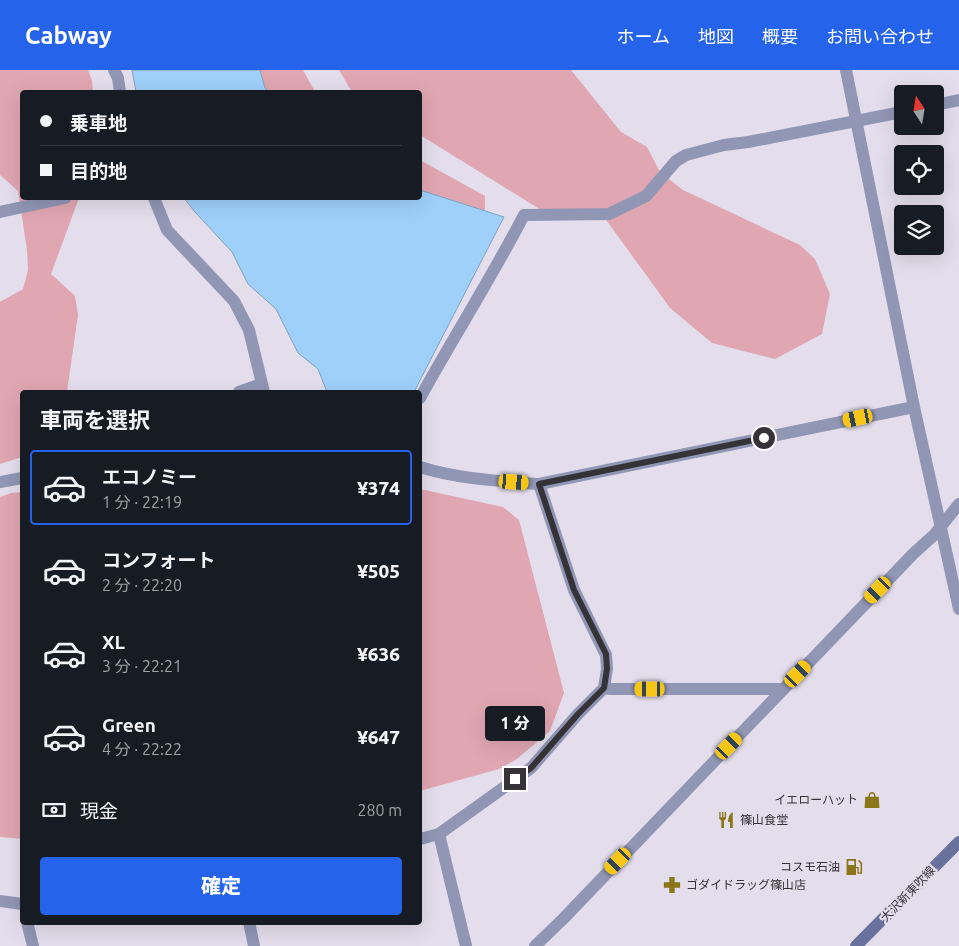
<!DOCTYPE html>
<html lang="ja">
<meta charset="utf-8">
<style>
body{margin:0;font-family:Ubuntu,"Noto Sans JP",sans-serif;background:#20242c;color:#f1f3f6;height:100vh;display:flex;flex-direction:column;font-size:19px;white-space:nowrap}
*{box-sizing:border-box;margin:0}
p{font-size:16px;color:#9ea1a6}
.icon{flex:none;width:28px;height:28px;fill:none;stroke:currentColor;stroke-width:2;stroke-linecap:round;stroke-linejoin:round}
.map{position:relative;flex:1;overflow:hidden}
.drawer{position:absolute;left:20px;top:320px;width:402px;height:535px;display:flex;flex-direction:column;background:#171b24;border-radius:5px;box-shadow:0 5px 20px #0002}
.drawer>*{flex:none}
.guide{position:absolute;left:20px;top:20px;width:402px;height:110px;border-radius:5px;box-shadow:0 5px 20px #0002;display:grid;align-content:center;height:110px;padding:0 20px;background:#171b24}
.needle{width:32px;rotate:348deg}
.controls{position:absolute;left:894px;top:15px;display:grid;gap:10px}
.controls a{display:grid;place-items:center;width:50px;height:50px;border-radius:5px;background:#171b24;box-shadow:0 5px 20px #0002;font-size:25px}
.end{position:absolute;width:22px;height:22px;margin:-11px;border:6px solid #353238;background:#fff;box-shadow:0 0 0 2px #fff}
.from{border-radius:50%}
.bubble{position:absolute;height:35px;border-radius:5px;background:#171b24;box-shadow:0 5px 20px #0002;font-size:16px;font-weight:800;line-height:35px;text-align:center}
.car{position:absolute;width:15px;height:30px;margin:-15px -8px;border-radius:6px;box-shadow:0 0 4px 1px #0007;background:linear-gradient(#f5c518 24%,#345 0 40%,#f5c518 0 76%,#345 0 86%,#f5c518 0)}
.guide b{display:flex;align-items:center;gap:18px;height:48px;font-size:19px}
.guide b+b{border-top:1px solid #363941}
.guide i{width:12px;height:12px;background:#f1f3f6}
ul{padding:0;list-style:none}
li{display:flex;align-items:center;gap:15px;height:75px;margin:0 10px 8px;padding:0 10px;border:2px solid transparent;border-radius:5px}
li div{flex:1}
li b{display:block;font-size:19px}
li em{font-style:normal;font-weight:800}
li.active{border-color:#2563eb}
li>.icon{width:45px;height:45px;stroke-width:1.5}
h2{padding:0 20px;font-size:22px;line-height:60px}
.pay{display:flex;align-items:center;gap:12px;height:55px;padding:0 20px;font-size:19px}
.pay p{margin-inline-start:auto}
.action{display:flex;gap:10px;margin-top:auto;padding:10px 20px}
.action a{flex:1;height:58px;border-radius:5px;background:#2563eb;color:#fff;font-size:20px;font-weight:800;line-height:58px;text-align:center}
header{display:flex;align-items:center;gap:30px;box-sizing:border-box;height:70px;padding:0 25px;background:#2563eb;color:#fff}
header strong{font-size:24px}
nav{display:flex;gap:28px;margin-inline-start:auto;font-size:18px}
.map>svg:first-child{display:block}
</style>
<header>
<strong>Cabway</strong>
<nav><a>ホーム</a><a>地図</a><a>概要</a><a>お問い合わせ</a></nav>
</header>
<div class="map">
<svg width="959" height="876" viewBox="0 0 959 876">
<rect width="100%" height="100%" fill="#e4deec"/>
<!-- green -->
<g fill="#e0a6b2">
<polygon points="0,0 88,0 92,11 93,22 22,22 22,128 79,128 51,204 75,226 78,245 67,322 22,322 22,387 0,394 0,232 23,219 28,200 27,180 18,121 0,105"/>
<polygon points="260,0 303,0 315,22 268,22 265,18"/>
<polygon points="339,0 571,0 621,62 647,77 660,102 683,120 800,175 815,189 830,224 822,264 775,289 712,273 670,238 599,140 551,146 420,65 420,22 352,22"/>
<polygon points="420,90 485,126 485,141 420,120"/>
<polygon points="420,419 503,437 519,450 564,623 550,661 517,689 499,699 420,721"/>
<polygon points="22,422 22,769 0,767 0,427 11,423"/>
</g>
<!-- water -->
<g fill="#9fd0fa" stroke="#7fa1c0">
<polygon points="132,0 260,0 265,18 268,22 136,22"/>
<polygon points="420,120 504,147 414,322 327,322 318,299 298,283 276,239 248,214 232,182 195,142 184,128 420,128"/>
</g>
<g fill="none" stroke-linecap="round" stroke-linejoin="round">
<!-- minor -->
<g stroke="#9096b4" stroke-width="12">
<polyline points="114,0 118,8 120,22"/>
<polyline points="846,0 914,337 959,539"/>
<polyline points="935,35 959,30"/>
<polyline points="154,128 167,160 234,231 249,260 264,322"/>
<polyline points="0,142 65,128"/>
<path d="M420,328C454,266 492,207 524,145L609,144L646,126L676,91L686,85L724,75L748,72L902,42"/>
<path d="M420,397C458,409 499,411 539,414L914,337"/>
<polyline points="604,618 611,619 784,619"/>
<polyline points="439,764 466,876"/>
<polyline points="420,769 439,764 531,698 578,644 604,618 607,599 606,585 574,520 539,414"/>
<polyline points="0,831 22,834"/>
<polyline points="27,852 33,876"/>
<polyline points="249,852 254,876"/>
<polyline points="535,876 563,849 913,484 934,465 959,434"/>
</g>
<!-- tertiary -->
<g stroke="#9096b4" stroke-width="12">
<polyline points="239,322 261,314"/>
<polyline points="0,412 22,408"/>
</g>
<!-- secondary -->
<polyline stroke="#69729c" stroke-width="12" points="856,876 959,772"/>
</g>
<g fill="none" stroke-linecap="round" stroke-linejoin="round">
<!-- route -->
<polyline stroke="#353238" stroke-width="6" points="515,709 531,698 578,644 604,618 607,599 606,584 574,520 539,414 764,368"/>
</g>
<!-- icons -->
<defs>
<g id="shop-bare" transform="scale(1.35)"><path d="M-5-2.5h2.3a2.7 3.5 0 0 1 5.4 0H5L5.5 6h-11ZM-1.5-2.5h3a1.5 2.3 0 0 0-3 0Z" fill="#8a7519" stroke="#e4deec" stroke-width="2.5" paint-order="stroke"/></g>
<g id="restaurant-bare" transform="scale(1.35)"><path d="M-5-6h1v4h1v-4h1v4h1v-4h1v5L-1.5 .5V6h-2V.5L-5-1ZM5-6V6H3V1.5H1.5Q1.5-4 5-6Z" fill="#8a7519" stroke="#e4deec" stroke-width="2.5" paint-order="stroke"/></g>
<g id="fuel-bare" transform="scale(1.35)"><path d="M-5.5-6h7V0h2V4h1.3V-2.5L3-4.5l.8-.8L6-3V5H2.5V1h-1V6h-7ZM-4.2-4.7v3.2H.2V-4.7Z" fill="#8a7519" stroke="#e4deec" stroke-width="2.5" paint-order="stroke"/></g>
<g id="pharmacy-bare" transform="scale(1.35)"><path d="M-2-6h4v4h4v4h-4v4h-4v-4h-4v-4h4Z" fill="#8a7519" stroke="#e4deec" stroke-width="2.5" paint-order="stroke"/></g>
</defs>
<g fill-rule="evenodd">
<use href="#shop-bare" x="872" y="730"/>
<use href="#restaurant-bare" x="726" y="750"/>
<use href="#fuel-bare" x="854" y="797"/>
<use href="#pharmacy-bare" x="672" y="815"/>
</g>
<g text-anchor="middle" stroke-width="4.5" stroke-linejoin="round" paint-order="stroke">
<!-- poi labels -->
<g font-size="12" fill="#353238" stroke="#e4deec" text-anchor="end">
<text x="858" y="734">イエローハット</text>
<text x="740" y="754" text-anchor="start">篠山食堂</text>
<text x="840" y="801">コスモ石油</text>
<text x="686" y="819" text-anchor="start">ゴダイドラッグ篠山店</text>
</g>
<!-- street labels -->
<g font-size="12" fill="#353238" stroke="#e4deec">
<text transform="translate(908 824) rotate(-46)" y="4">大沢新東吹線</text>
</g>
</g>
</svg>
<div class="controls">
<a><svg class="needle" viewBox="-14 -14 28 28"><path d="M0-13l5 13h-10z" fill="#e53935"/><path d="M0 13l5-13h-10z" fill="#9ea1a6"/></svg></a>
<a><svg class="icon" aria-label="locate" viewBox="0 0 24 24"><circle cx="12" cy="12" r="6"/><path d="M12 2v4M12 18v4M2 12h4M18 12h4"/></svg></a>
<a><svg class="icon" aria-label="layers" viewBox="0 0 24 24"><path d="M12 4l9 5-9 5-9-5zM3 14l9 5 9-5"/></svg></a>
</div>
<i class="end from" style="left:764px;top:368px"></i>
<i class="end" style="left:515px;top:709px"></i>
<div class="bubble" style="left:485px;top:636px;width:60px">1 分</div>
<i class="car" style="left:858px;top:348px;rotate:258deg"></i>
<i class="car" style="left:514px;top:412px;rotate:94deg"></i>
<i class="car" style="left:878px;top:520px;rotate:224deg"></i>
<i class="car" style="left:798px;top:604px;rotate:44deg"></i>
<i class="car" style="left:650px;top:619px;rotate:270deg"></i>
<i class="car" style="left:729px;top:676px;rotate:44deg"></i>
<i class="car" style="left:618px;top:791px;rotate:224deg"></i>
<div class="guide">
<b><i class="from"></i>乗車地</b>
<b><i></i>目的地</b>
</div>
<section class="drawer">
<h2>車両を選択</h2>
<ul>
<li class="active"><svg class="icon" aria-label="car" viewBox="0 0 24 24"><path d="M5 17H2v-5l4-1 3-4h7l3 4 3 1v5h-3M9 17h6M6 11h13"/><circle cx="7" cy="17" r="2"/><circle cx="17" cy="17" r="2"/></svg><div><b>エコノミー</b><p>1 分 · 22:19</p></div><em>¥374</em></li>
<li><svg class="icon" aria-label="car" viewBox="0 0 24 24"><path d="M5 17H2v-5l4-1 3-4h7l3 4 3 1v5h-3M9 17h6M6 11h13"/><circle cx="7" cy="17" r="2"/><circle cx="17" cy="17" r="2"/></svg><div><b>コンフォート</b><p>2 分 · 22:20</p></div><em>¥505</em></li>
<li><svg class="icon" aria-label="car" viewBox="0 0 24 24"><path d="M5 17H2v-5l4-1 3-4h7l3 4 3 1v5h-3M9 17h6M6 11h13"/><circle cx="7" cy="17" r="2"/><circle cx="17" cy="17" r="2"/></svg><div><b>XL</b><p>3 分 · 22:21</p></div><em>¥636</em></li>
<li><svg class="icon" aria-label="car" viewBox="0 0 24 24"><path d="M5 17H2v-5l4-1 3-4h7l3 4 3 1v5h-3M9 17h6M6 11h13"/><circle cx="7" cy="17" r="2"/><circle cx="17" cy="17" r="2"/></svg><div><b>Green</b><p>4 分 · 22:22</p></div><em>¥647</em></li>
</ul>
<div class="pay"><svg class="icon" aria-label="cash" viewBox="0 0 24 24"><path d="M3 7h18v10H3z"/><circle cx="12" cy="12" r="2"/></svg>現金<p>280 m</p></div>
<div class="action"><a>確定</a></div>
</section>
</div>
